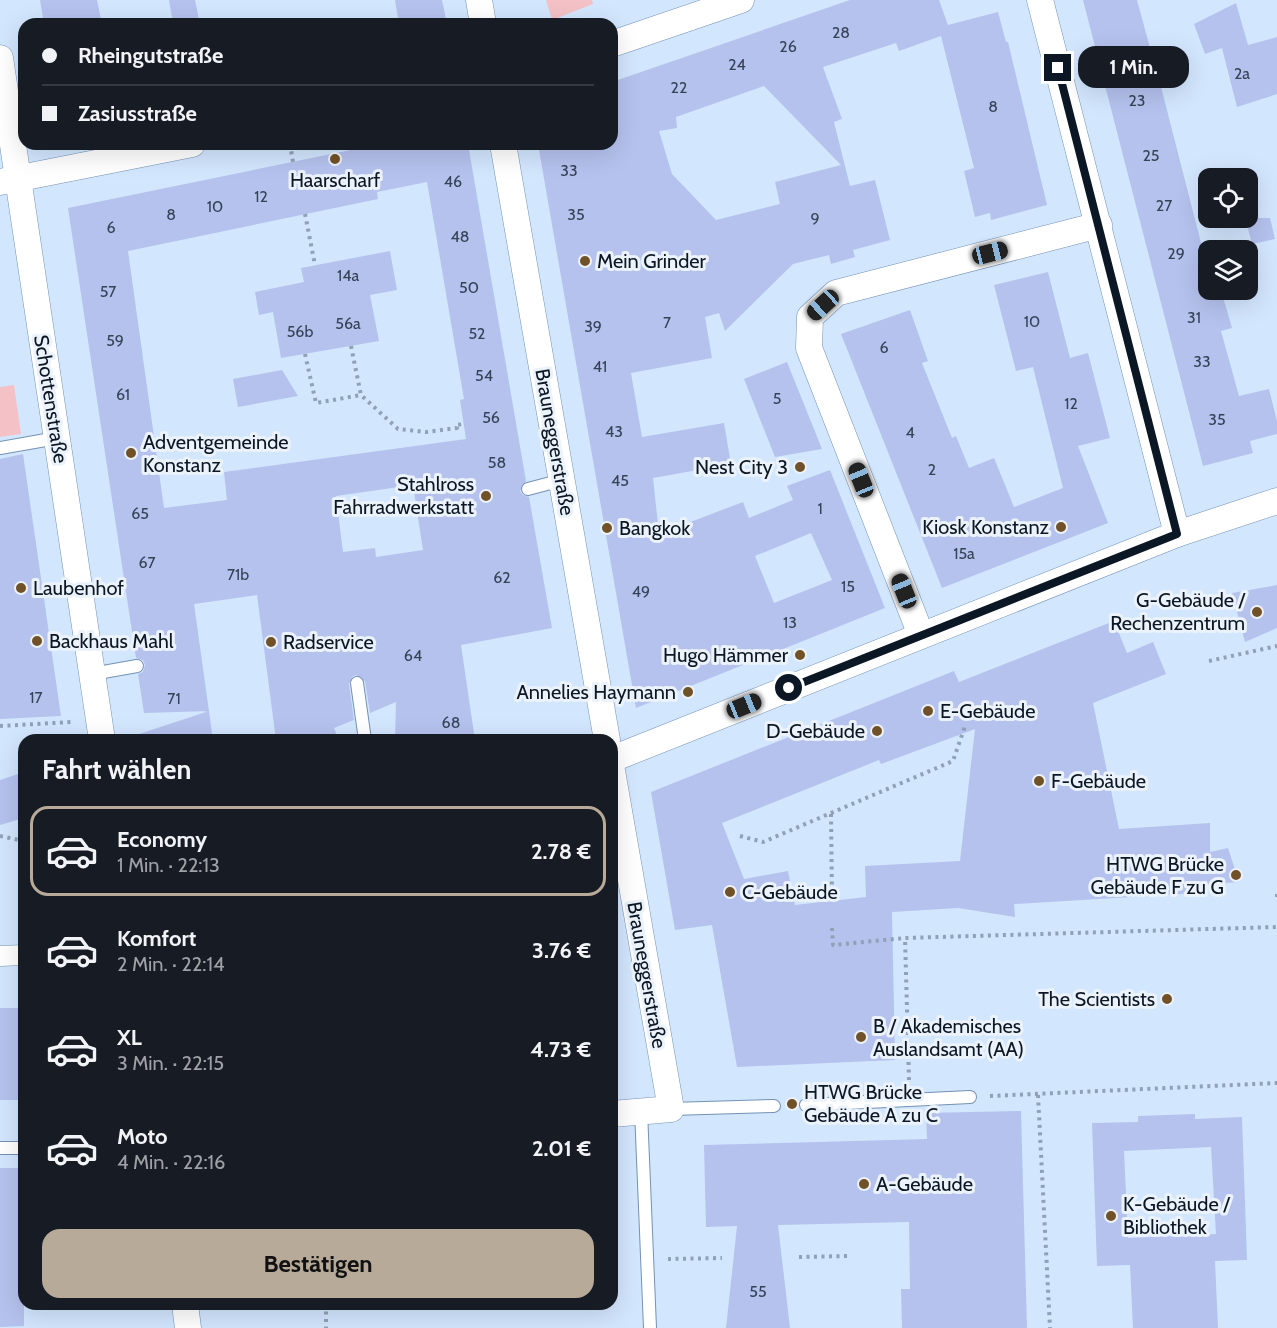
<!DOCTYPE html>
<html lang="de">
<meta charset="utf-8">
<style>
body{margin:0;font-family:Cabin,sans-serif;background:#20242c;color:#f1f3f6;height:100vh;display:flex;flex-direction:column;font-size:22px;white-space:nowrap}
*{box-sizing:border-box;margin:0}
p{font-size:20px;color:#9ea1a6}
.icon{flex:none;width:33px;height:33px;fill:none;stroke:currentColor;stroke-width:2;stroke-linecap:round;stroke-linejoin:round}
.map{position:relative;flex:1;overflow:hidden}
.panel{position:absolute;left:18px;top:734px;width:600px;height:576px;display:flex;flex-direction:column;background:#171b24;border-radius:18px;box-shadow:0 6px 24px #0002}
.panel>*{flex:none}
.guide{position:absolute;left:18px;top:18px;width:600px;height:132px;border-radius:18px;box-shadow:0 6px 24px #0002;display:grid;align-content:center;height:132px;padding:0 24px;background:#171b24}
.tools{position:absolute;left:1198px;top:168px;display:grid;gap:12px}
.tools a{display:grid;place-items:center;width:60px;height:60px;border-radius:12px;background:#171b24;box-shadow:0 6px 24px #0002;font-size:30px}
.end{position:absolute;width:27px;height:27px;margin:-14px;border:8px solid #0b1724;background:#fff;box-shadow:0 0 0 3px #fff}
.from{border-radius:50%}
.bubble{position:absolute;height:42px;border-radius:18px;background:#171b24;box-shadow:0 6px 24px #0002;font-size:20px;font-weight:700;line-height:42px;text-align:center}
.car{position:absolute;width:18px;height:36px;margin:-18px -9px;border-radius:8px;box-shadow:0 0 4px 2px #0007;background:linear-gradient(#222 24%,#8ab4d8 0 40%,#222 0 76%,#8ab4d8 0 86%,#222 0)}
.guide b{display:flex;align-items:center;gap:21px;height:57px;font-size:22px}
.guide b+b{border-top:2px solid #363941}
.guide i{width:15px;height:15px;background:#f1f3f6}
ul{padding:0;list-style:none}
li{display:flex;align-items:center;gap:18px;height:90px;margin:0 12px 9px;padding:0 12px;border:3px solid transparent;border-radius:18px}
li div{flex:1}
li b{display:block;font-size:22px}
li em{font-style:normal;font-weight:700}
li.active{border-color:#b7aa99}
li>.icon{width:54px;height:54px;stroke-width:1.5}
h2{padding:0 24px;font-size:27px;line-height:72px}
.action{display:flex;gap:12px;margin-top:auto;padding:12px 24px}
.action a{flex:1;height:69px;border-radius:18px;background:#b7aa99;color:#111;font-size:24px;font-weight:700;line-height:69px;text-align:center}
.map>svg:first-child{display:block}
</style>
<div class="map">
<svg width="1277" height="1328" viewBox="0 0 1277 1328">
<rect width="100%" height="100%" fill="#d2e6fe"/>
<!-- green -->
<g fill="#f4c2c6">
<polygon points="546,0 592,0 593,4 552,20"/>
<polygon points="14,385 21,434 0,437 0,387"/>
</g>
<!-- building -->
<g fill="#b5c2ee" fill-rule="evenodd">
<polygon points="40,0 97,0 102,24 44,24"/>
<polygon points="169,0 195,0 200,24 173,24"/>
<polygon points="395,0 442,0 447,24 399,24"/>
<path d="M850,0H939L948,25L998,12L1006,42H1008L1047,205L991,220L990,213L975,217L964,171L974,168L941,36L899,51L896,43L823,67L842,119L834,122L850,186L875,180L890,240L853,250L855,257L831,264L829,255L793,264L725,331L719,313L705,317L712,358L631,373L642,437L724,423L731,464L653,478L659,534L743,502L749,518L793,500L787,486L830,470L885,608L636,708L538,144H612V82ZM764,86L841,165L775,182L780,204L716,220L672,174L659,131L677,128L676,117ZM811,533L832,580L774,603L755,556Z"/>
<polygon points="1083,0 1137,0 1152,55 1163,78 1159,79 1209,274 1209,290 1221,290 1232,328 1221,331 1239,396 1269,389 1277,421 1277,434 1250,441 1253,453 1203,466"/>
<polygon points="1236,3 1248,45 1277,37 1277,94 1237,107 1222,48 1205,54 1194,24"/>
<path d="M380,144H468L526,481L520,491L523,495L529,497L552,628L461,645L475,740H395L396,702L370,713L365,681L356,675L352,677L349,684L354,720L334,728L339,740H276L257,595L194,604L213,740H137L136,735L209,711L144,713L138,674L143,672L145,665L143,660L136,658L68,208ZM427,182L464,399L460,400L466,439L224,472L227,500L164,508L128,251L378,199L377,192ZM413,485L423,550L376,557L375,548L343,552L336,496Z"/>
<polygon points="1245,218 1270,218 1275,239 1252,244"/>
<polygon points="390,251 397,290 370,295 379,341 281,358 273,312 259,315 255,292 304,282 301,268"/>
<polygon points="1048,272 1070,358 1088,353 1110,438 1078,446 1108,523 942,588 841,334 910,310 928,361 922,363 952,438 956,436 969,468 994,458 1014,507 1063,488 1033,367 1016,371 994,285"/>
<polygon points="787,362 822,449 775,457 744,379"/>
<polygon points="282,370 298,396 238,407 233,379"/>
<polygon points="23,454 61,716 0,719 0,459"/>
<polygon points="1277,585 1277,628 1245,642 1232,593"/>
<path d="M1114,621L1127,653L1153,642L1166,674L1093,703L1119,829L1210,823V852L1228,848L1239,882L1197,885L1198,893L1014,904L1015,917L958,908L892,912L895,1060L737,1067L712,925L675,930L651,792L954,671L959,682ZM975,729L960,861L865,866L866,897L795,905L788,871L744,879L722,823L879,760L881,764Z"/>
<polygon points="24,772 24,818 0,825 0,780"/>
<rect x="0" y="1008" width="24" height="92"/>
<polygon points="1021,1111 1027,1328 902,1328 901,1289 910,1289 909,1222 778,1225 790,1328 726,1328 737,1226 706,1227 704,1145 927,1139 926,1113"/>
<path d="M1195,1114V1119L1242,1117L1247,1260L1215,1261L1218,1328H1133L1130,1265L1097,1266L1092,1123L1138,1122V1116ZM1211,1147L1216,1234L1128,1238L1124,1151Z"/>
<polygon points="0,1168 24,1168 24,1326 0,1327"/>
</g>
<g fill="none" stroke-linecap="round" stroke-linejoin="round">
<!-- service casing -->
<g stroke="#7392b6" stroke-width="14">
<g id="service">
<polyline points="0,448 57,438"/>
<polyline points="528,489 562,480"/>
<polyline points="92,674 137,666"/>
<polyline points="357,683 365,740"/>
<polyline points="806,1105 970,1097"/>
<polyline points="671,1109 774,1106"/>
<polyline points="641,1111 650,1328"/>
<polyline points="0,1148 24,1148"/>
</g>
</g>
<!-- pedestrian casing -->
<g stroke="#7392b6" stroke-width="21">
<polyline id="pedestrian" points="0,956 24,955"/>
</g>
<!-- minor casing -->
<g stroke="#7392b6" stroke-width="27">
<g id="minor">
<polyline points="479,0 483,24"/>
<polyline points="1040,0 1177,534"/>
<polyline points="612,44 741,0"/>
<polyline points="0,58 102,740"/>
<polyline points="503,144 607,740"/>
<polyline points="0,182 192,144"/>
<polyline points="921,635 809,348 810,317 836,293 1099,225"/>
<polyline points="612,759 1177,534 1277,501"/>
<polyline points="612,771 671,1109 612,1114"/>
<polyline points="185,1304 188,1328"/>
</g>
</g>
<!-- path -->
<g stroke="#90a1b6" stroke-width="4" stroke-dasharray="3 4.5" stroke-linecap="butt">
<polyline points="290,144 293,162"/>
<polyline points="305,214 315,265"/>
<polyline points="351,346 361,395 398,429 426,432 457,428 456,425 464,424"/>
<polyline points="305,354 316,403 361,395"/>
<polyline points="1209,661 1277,646"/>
<polyline points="0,726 71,722"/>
<polyline points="831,814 832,897"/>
<polyline points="0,836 24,841"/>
<polyline points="740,836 763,842 953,761 965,726"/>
<polyline points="1277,894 1277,897"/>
<polyline points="832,928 833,945 905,938"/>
<polyline points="909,1080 905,938 1277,927"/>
<polyline points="1038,1095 1050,1328"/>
<polyline points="990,1096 1277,1083"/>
<polyline points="799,1257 848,1256"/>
<polyline points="668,1259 722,1258"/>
<polyline points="326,1304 326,1328"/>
</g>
<!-- service -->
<use href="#service" stroke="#fff" stroke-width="12"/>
<!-- pedestrian -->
<use href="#pedestrian" stroke="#fff" stroke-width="20"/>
<!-- minor -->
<use href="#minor" stroke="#fff" stroke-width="26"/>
</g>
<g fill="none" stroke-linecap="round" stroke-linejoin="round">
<!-- route -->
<polyline stroke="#0b1724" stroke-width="8" points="789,688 1177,534 1058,68"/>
</g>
<!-- markers -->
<g fill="#715127" stroke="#ebf2fa" stroke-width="2">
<circle cx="335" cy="159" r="6"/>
<circle cx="585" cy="261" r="6"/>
<circle cx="131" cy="453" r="6"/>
<circle cx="800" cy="467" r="6"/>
<circle cx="486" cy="496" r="6"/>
<circle cx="1061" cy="527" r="6"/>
<circle cx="607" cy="528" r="6"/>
<circle cx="21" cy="588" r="6"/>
<circle cx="1257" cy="612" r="6"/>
<circle cx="37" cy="641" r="6"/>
<circle cx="271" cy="642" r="6"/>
<circle cx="800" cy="655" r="6"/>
<circle cx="688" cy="692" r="6"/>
<circle cx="928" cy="711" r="6"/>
<circle cx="877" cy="731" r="6"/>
<circle cx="1039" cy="781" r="6"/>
<circle cx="1236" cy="875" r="6"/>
<circle cx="730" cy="892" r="6"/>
<circle cx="1167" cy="999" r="6"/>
<circle cx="861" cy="1037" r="6"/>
<circle cx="792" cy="1104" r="6"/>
<circle cx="864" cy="1184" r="6"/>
<circle cx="1111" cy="1216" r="6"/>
</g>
<g text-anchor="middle" stroke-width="6" stroke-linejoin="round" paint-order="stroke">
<!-- number labels -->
<g font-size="16" fill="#364256">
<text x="841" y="38">28</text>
<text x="788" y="52">26</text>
<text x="737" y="70">24</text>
<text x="1242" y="79">2a</text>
<text x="679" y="93">22</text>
<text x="1137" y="106">23</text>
<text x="993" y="112">8</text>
<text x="1151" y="161">25</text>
<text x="569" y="176">33</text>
<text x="453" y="187">46</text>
<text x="261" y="202">12</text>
<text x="1164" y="211">27</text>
<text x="215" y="212">10</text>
<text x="171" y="220">8</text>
<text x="576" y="220">35</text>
<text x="815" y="224">9</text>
<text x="111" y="233">6</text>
<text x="460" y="242">48</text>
<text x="1176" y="259">29</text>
<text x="348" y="281">14a</text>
<text x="469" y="293">50</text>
<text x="108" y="297">57</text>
<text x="1194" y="323">31</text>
<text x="1032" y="327">10</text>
<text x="667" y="328">7</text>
<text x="348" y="329">56a</text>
<text x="593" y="332">39</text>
<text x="300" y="337">56b</text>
<text x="477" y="339">52</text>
<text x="115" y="346">59</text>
<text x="884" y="353">6</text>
<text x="1202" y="367">33</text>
<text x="600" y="372">41</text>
<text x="484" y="381">54</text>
<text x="123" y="400">61</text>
<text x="777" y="404">5</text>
<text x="1071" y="409">12</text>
<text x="491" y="423">56</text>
<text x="1217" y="425">35</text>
<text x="614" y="437">43</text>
<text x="910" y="438">4</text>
<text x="497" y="468">58</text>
<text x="932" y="475">2</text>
<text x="620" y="486">45</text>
<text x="820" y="514">1</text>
<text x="140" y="519">65</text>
<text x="964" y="559">15a</text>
<text x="147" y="568">67</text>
<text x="238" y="580">71b</text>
<text x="502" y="583">62</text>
<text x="848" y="592">15</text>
<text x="641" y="597">49</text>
<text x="790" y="628">13</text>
<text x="413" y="661">64</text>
<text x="36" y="703">17</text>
<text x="174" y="704">71</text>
<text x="451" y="728">68</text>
<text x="758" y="1297">55</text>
</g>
<!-- poi labels -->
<g font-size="20" fill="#0b1724" stroke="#ebf2fa" text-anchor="start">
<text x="335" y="187" text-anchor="middle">Haarscharf</text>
<text x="597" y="268">Mein Grinder</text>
<text x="143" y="449">Adventgemeinde<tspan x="143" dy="23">Konstanz</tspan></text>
<text x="788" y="474" text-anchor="end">Nest City 3</text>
<text x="474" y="491" text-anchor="end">Stahlross<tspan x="474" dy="23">Fahrradwerkstatt</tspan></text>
<text x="1049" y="534" text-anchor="end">Kiosk Konstanz</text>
<text x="619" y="535">Bangkok</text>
<text x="33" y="595">Laubenhof</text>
<text x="1245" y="607" text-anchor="end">G-Gebäude /<tspan x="1245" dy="23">Rechenzentrum</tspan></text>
<text x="49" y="648">Backhaus Mahl</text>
<text x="283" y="649">Radservice</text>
<text x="788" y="662" text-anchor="end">Hugo Hämmer</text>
<text x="676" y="699" text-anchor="end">Annelies Haymann</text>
<text x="940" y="718">E-Gebäude</text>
<text x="865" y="738" text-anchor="end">D-Gebäude</text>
<text x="1051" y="788">F-Gebäude</text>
<text x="1224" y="871" text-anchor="end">HTWG Brücke<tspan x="1224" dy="23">Gebäude F zu G</tspan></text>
<text x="742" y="899">C-Gebäude</text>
<text x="1155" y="1006" text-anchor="end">The Scientists</text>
<text x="873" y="1033">B / Akademisches<tspan x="873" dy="23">Auslandsamt (AA)</tspan></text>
<text x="804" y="1099">HTWG Brücke<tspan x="804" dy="23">Gebäude A zu C</tspan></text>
<text x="876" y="1191">A-Gebäude</text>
<text x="1123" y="1211">K-Gebäude /<tspan x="1123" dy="23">Bibliothek</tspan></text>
</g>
<!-- street labels -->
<g font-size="20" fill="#0b1724" stroke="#ebf2fa">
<text transform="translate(51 399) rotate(81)" y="7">Schottenstraße</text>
<text transform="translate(555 442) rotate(80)" y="7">Brauneggerstraße</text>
<text transform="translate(647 975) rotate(80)" y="7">Brauneggerstraße</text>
</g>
</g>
</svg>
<div class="tools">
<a><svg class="icon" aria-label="locate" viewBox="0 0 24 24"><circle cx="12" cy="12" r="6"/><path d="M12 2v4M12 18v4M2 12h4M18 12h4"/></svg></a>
<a><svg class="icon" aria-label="layers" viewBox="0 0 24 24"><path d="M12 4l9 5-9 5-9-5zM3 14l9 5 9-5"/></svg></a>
</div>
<i class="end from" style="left:789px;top:688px"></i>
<i class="end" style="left:1058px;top:68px"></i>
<div class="bubble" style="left:1078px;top:46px;width:111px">1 Min.</div>
<i class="car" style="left:990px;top:253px;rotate:76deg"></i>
<i class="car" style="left:823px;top:305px;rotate:228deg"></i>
<i class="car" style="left:861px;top:480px;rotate:338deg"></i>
<i class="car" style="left:904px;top:591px;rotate:338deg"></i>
<i class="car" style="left:744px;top:706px;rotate:68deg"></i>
<div class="guide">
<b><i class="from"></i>Rheingutstraße</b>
<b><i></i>Zasiusstraße</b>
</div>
<section class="panel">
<h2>Fahrt wählen</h2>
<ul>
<li class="active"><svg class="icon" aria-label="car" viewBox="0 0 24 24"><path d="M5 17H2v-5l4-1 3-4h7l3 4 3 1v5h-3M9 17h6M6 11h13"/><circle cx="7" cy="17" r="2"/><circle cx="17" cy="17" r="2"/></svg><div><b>Economy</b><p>1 Min. · 22:13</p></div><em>2.78 €</em></li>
<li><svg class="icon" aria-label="car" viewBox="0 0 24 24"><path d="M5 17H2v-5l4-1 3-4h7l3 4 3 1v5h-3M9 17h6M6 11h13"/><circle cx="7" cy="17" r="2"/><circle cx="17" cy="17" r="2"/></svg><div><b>Komfort</b><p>2 Min. · 22:14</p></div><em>3.76 €</em></li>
<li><svg class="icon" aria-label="car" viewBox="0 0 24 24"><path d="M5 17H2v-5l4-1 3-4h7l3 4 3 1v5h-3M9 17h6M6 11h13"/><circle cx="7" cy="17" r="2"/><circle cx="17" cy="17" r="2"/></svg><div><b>XL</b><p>3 Min. · 22:15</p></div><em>4.73 €</em></li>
<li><svg class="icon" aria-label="car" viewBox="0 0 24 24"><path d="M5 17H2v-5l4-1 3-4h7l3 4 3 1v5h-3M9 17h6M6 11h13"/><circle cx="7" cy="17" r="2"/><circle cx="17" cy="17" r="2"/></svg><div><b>Moto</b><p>4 Min. · 22:16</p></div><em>2.01 €</em></li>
</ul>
<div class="action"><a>Bestätigen</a></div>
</section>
</div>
